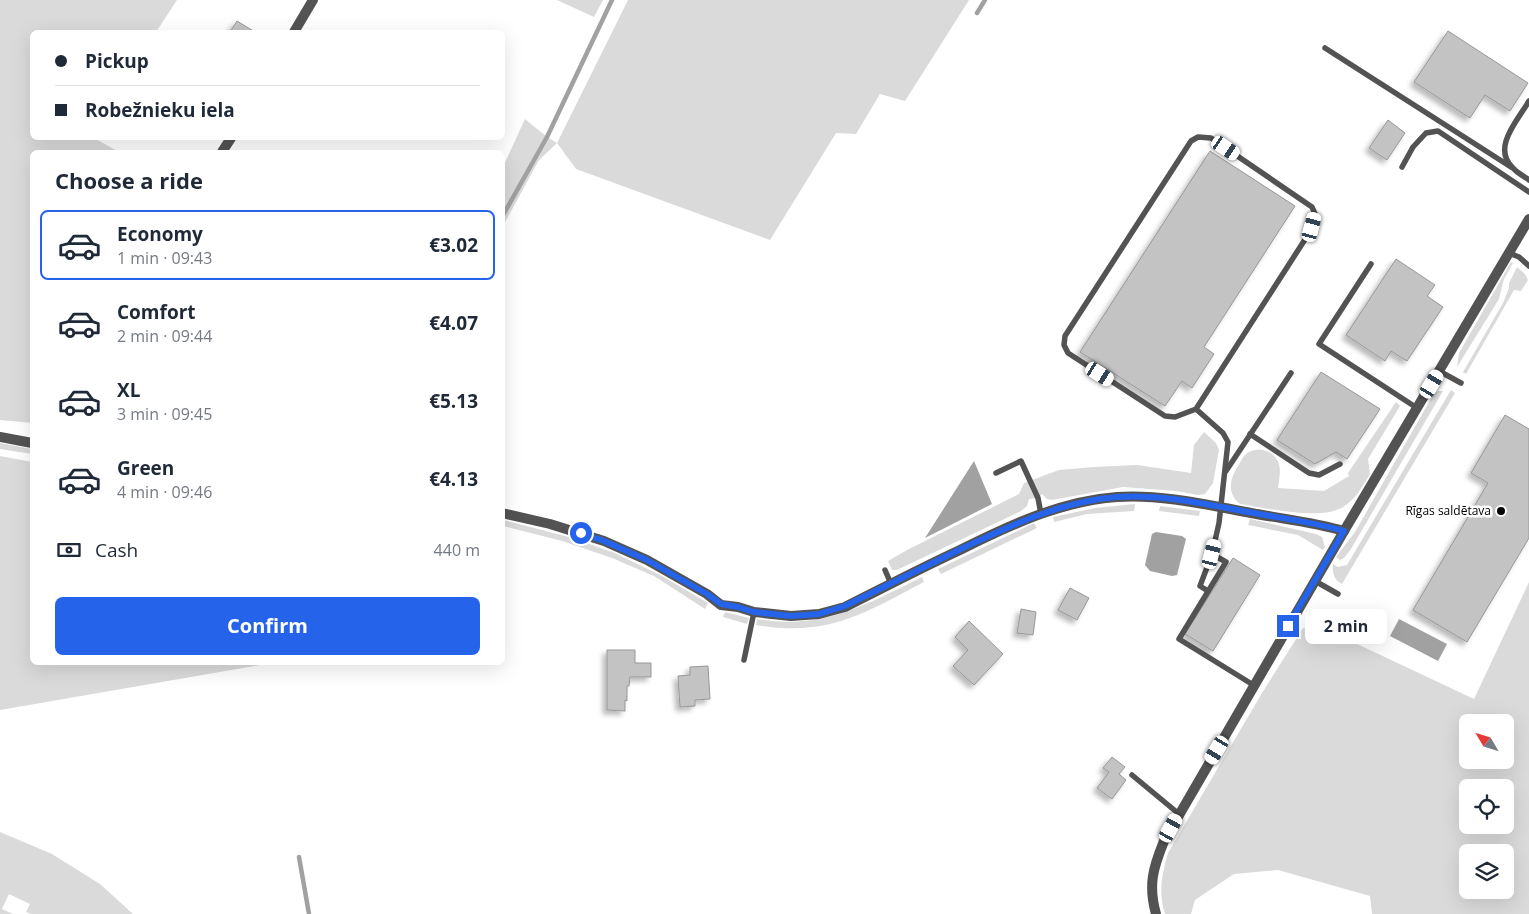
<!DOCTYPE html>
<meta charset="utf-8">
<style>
body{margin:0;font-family:"Open Sans",sans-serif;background:#f6f6f7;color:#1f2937;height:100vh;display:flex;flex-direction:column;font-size:19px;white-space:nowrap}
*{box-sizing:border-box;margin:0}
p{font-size:16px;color:#747a83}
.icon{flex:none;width:28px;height:28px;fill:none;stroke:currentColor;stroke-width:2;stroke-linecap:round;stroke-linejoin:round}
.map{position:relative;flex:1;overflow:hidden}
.drawer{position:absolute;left:30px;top:150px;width:475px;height:515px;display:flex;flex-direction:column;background:#fff;border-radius:8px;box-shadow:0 5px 20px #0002}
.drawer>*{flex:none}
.hud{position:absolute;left:30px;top:30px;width:475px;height:110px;border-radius:8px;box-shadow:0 5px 20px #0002;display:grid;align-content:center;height:110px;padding:0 25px;background:#fff}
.needle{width:32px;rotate:308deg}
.controls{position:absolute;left:1459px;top:714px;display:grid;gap:10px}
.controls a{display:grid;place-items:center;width:55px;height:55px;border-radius:8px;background:#fff;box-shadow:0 5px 20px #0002;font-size:25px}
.end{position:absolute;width:22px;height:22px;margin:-11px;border:6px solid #2563eb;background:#fff;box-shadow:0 0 0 2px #fff}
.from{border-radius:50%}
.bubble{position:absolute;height:35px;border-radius:8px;background:#fff;box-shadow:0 5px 20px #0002;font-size:16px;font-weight:700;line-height:35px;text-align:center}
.car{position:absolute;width:15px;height:30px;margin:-15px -8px;border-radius:6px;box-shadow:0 0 4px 1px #0007;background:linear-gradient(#fff 24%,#345 0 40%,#fff 0 76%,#345 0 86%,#fff 0)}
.hud b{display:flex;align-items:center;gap:18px;height:48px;font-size:19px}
.hud b+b{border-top:1px solid #e0e1e3}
.hud i{width:12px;height:12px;background:#1f2937}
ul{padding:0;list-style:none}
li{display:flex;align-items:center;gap:15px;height:70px;margin:0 10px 8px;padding:0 15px;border:2px solid transparent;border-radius:8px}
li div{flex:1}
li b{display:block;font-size:19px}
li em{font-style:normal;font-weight:700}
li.current{border-color:#2563eb}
li>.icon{width:45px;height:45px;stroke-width:1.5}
h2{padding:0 25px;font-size:22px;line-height:60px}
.pay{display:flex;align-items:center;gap:12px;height:55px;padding:0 25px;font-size:19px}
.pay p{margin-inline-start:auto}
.cta{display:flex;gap:10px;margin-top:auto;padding:10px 25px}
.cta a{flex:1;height:58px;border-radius:8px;background:#2563eb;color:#fff;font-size:20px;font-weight:700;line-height:58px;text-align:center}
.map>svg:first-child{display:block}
</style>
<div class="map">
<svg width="1529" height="914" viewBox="0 0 1529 914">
<defs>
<filter id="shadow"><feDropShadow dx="-4" dy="4" stdDeviation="2.5" flood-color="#0004"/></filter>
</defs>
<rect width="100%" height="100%" fill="#fff"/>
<!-- green -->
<g fill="#dadada" fill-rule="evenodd">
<polygon points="0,0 177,0 156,32 32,32 32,138 94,138 119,152 32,152 32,423 0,420"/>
<polygon points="557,0 603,0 594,17"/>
<polygon points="628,0 969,0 905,101 880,94 856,134 836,133 770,240 576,169 557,143 539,160 503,226 503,167 525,119 547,137 557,143"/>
<polygon points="1511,262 1513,263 1504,279 1499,299 1457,367 1459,353"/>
<polygon points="1517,267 1525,274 1528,280 1521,291 1514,290 1466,374 1463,372 1503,303 1509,288 1509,283"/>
<path d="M1451,390L1455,393L1342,584C1334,580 1332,573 1333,564L1338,567L1347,565Z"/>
<polygon points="1438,391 1443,391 1351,549 1344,558 1340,560 1336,557 1355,532 1433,395"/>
<path d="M1396,402L1400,406L1368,459L1370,474C1363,486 1355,500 1343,507C1320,521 1267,508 1240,504C1228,494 1229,482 1236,469C1240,464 1242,457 1247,453C1259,445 1275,451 1279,464C1281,472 1279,480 1278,488L1324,491L1349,476L1348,473Z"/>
<polygon points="1204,432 1216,443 1219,450 1213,483 1205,494 1198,495 1176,491 1123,487 1052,500 1047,499 1042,494 1038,498 1029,499 1027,506 1021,511 897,570 892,570 888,561 907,550 1019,494 1024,483 1059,470 1094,467 1137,465 1191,473 1194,445"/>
<polygon points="0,443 32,449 32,454 0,449"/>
<polygon points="0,456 32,462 32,662 272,663 0,710"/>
<polygon points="1135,504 1134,511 1087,514 1054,522 1053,517 1095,508"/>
<polygon points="1160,506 1200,511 1199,516 1159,511"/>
<polygon points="1250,519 1316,534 1322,537 1325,547 1323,550 1298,535 1248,525"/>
<polygon points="503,520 569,537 615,553 662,576 708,603 705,609 654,576 612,558 562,541 503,526"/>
<polygon points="1034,523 1037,528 941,574 938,569"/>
<path d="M922,577L924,582C863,614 828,637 756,625L757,619C823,630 865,605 922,577Z"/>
<path d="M1529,582V914H1372L1370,896L1278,870L1234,874L1195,900L1191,914H1165C1158,893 1162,874 1168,853L1262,693L1303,628L1319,626L1474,699ZM1468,722H1505V760H1468ZM1468,788H1505V825H1468ZM1468,852H1505V890H1468Z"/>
<polygon points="725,612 749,618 747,624 723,617"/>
<polygon points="0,832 52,854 100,884 133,914 31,914 26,912 30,904 9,894 2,909 13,914 0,914"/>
</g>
<!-- water -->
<g fill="#a1a1a1">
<polygon points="974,461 992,504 925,538"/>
<polygon points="1156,532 1182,536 1186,539 1177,575 1172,576 1150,571 1145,565 1152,534"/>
<polygon points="1399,619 1447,644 1438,661 1390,636"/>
</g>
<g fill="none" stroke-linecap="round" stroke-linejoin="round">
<!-- stream -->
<g stroke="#a1a1a1" stroke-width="4.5">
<polyline points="977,13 985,0"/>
<polyline points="502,217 547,137 612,0"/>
<polyline points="299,857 309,914"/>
</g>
</g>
<!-- building -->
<g fill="#c3c3c3" stroke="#979797" filter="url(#shadow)">
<polygon points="237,21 255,32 230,32"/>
<polygon points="1448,31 1528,83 1510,111 1485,95 1470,118 1414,82"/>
<polygon points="1388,120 1405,133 1387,160 1369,148"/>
<polygon points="1210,151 1295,206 1204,347 1214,354 1192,388 1182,381 1165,406 1080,352"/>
<polygon points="1396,259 1435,285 1427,296 1443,307 1407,361 1391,351 1385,361 1346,335"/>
<polygon points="1321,372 1380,409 1347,459 1336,452 1315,464 1277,440"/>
<polygon points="1505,415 1529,429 1529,538 1467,642 1413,610 1488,483 1471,473"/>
<polygon points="1233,558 1260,575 1213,651 1185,634"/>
<polygon points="1070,588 1089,598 1077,620 1058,610"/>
<polygon points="1021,609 1036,612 1033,635 1017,633"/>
<polygon points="969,621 1003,654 974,685 953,666 968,650 955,637"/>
<polygon points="607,650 635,650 635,663 651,663 651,677 630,677 629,686 627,686 627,701 625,700 625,711 607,710"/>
<polygon points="708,666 710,699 695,700 695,706 680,707 678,676 690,675 690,667"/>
<polygon points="1112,757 1125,767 1119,774 1126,780 1112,799 1097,788 1109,772 1103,768"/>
</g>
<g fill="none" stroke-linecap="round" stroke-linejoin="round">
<!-- service -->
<g stroke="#535353" stroke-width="5.5">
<polyline points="1325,48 1511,167"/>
<path d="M1529,101C1518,120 1491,148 1513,168C1517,173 1524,176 1529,180"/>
<polyline points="1402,167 1413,147 1426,133 1438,131 1529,192"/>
<polyline points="1509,253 1519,257 1529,266"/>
<polyline points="1371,264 1319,344 1417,408"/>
<polyline points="1439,371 1461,383"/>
<polyline points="1196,409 1313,227 1316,216 1312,207 1211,138 1198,137 1191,141 1065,336 1064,345 1068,353 1165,416 1175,417 1196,409 1223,433 1228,442 1219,523 1212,554 1200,586 1208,591"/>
<polyline points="1250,434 1309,473 1319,475 1340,464"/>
<polyline points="1226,471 1291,373"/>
<polyline points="996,473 1021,461 1038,498 1041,514"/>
<polyline points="1212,554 1226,562 1179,639 1255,686"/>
<polyline points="885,570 891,584"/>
<polyline points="1315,581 1338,594"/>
<polyline points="744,660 754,612"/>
<polyline points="1132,775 1179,814"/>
</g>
<!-- minor -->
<g stroke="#535353" stroke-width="10">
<polyline points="294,32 313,0"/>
<polyline points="222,152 231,138"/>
<path d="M1156,914C1148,885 1153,868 1164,841L1344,531"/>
</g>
<!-- tertiary -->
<g stroke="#535353" stroke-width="10">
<polyline points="0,437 32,443"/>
<path d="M502,513L550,524L604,541L647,560L707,594L721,605L738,607L754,612L791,616L819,614L845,607C883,588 921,568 960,550C1010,525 1061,501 1117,497C1162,494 1208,505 1251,513C1283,519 1314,522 1344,531L1529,219"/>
</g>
</g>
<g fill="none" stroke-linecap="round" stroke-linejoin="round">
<!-- route -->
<path stroke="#2563eb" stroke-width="6" d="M581,533L604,541L647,560L707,594L721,604L738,607L754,612L791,616L819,614L845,606C884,587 924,567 963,548C1012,525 1062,501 1117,497C1161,494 1205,504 1248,512C1280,518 1313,522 1344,531L1288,626"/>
</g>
<!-- markers -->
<circle fill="#000" stroke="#fff" stroke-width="2" cx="1501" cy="511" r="5"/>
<g text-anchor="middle" stroke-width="5" stroke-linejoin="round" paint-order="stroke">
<!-- poi labels -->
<g font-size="12" fill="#000" stroke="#fff" text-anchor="end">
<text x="1491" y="515">Rīgas saldētava</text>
</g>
</g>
</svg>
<div class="controls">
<a><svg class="needle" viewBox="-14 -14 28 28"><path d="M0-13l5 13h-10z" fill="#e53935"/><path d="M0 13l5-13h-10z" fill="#747a83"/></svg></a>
<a><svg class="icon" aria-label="locate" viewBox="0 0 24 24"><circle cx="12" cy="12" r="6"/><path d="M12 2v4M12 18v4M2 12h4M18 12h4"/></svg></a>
<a><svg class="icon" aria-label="layers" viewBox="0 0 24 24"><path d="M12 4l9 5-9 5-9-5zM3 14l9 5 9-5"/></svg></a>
</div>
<i class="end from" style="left:581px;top:533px"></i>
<i class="end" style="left:1288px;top:626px"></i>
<div class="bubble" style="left:1305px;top:609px;width:82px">2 min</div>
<i class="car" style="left:1226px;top:148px;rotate:124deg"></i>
<i class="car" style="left:1312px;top:227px;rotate:15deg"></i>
<i class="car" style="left:1100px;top:374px;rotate:123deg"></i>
<i class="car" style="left:1432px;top:384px;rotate:31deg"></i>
<i class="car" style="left:1212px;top:554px;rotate:14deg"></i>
<i class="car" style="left:1217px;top:750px;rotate:211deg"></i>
<i class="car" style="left:1171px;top:828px;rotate:29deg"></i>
<div class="hud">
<b><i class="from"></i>Pickup</b>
<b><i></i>Robežnieku iela</b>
</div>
<section class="drawer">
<h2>Choose a ride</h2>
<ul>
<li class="current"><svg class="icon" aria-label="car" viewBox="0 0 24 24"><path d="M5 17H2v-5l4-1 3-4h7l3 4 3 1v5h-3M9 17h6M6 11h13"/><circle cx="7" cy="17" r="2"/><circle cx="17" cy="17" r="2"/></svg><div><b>Economy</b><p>1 min · 09:43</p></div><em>€3.02</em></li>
<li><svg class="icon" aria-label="car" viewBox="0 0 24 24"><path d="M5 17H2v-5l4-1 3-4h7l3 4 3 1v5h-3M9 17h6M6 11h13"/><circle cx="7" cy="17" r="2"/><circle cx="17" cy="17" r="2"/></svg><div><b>Comfort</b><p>2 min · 09:44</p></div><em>€4.07</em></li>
<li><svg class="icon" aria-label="car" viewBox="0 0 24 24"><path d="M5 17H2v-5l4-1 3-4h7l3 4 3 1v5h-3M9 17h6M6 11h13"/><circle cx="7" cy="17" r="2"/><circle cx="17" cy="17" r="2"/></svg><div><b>XL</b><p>3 min · 09:45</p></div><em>€5.13</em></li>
<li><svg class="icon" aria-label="car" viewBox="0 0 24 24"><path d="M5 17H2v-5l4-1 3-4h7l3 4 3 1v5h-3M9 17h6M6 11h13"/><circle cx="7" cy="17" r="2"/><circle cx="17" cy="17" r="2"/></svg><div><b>Green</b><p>4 min · 09:46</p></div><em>€4.13</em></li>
</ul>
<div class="pay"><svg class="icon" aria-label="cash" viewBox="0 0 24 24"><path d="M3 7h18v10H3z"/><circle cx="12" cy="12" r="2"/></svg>Cash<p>440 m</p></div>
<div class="cta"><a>Confirm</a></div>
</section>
</div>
